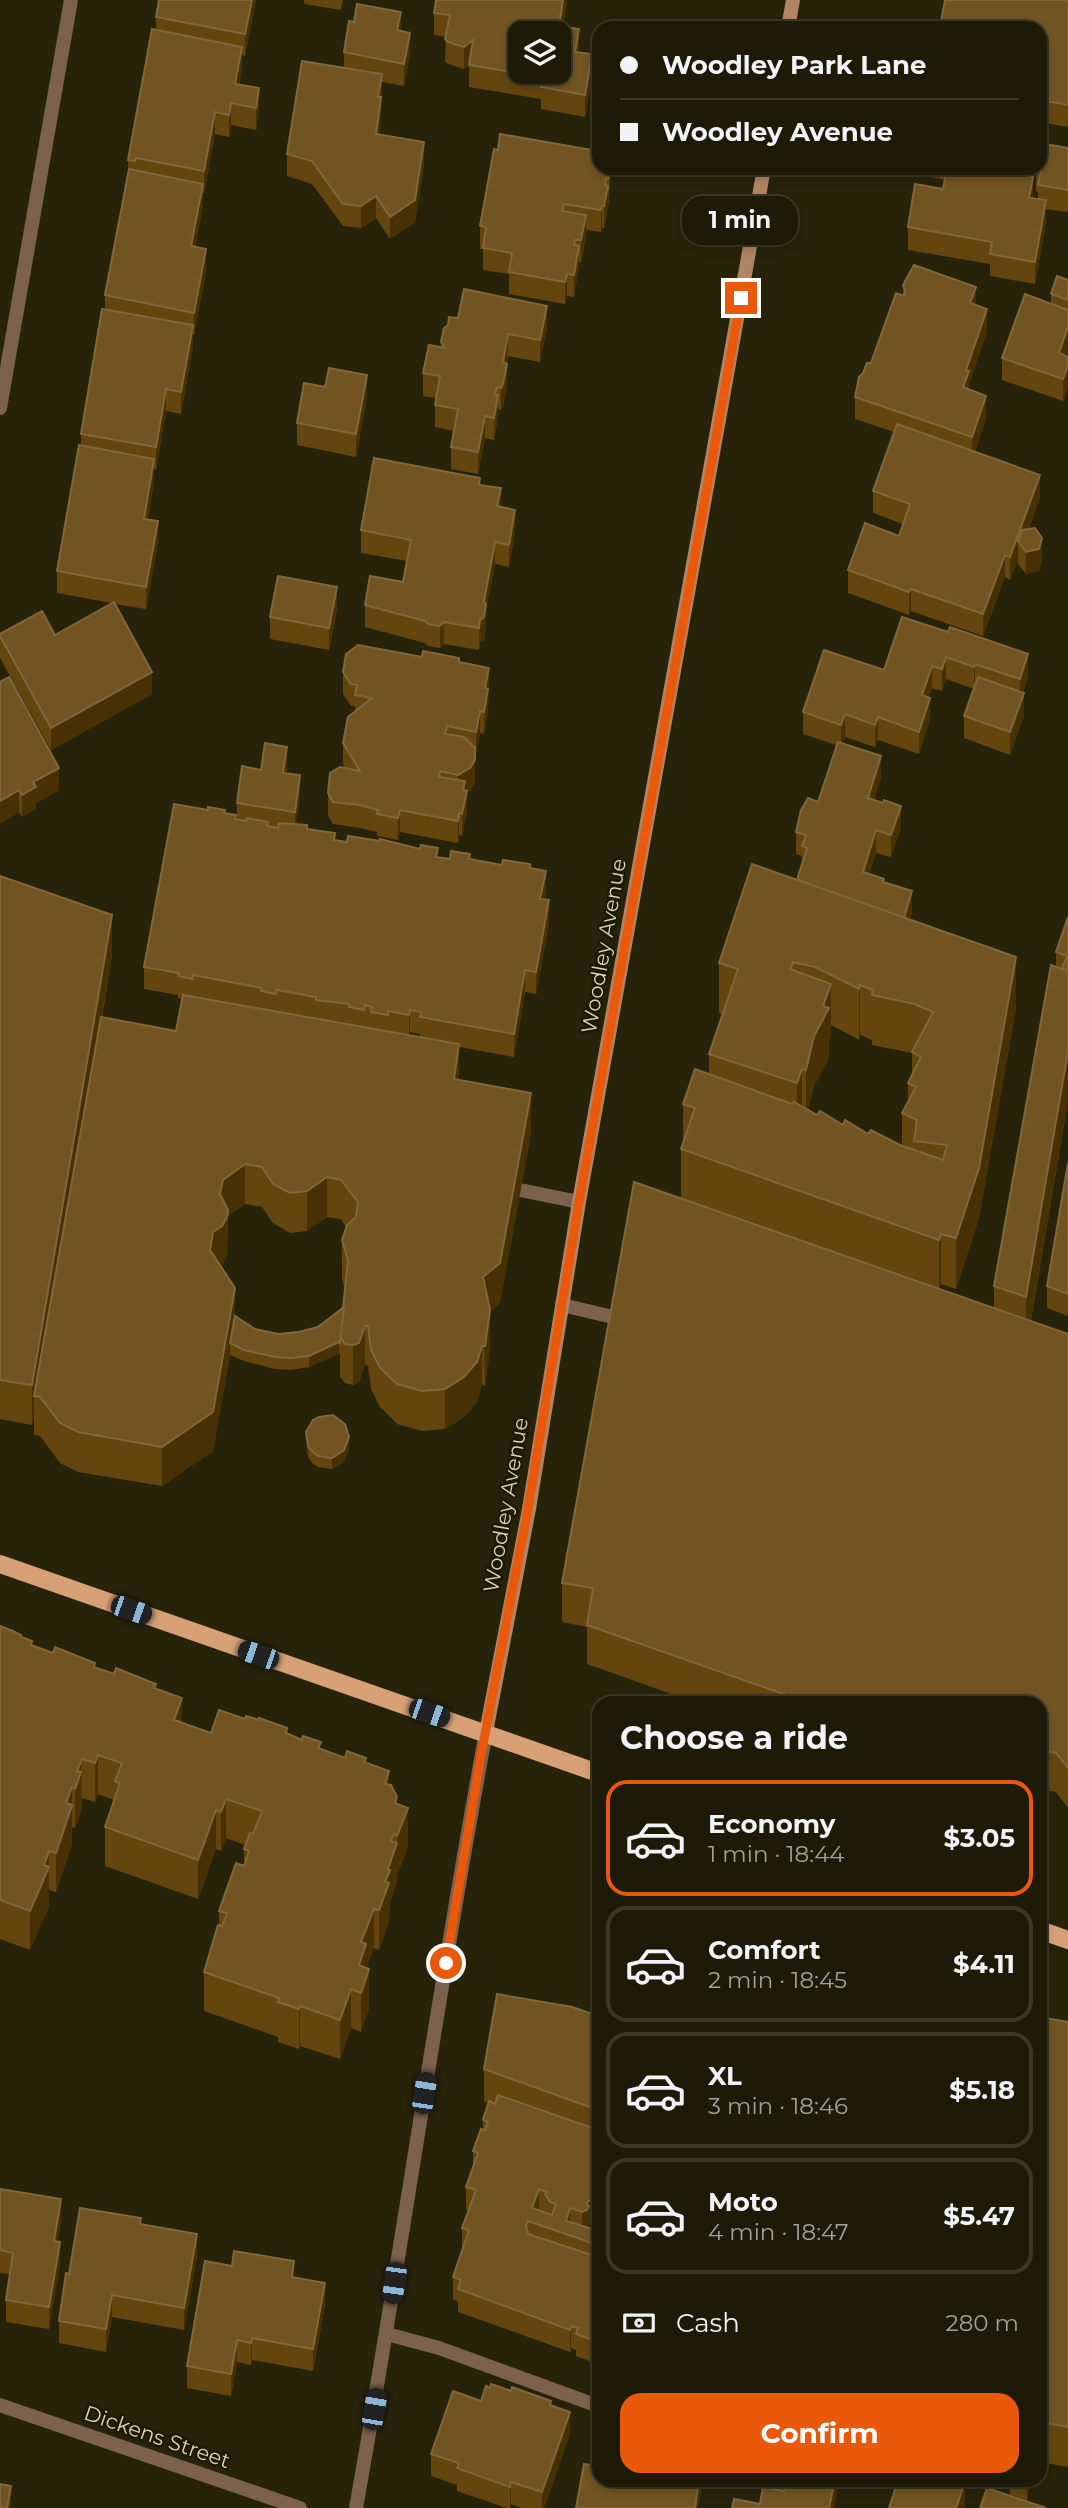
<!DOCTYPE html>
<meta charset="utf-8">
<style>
body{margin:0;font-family:Montserrat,sans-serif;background:#2a2716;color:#f1f3f6;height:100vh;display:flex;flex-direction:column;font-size:26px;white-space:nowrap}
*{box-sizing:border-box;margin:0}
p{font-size:23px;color:#a0a19c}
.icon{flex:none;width:38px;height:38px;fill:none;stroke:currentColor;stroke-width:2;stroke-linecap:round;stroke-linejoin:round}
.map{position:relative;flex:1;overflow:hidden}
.sheet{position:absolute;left:592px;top:1696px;width:455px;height:791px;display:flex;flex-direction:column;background:#1d1a08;border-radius:21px;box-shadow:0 4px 10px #0003,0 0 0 2px #3b3829}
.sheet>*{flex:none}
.guide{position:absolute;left:592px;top:21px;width:455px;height:154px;border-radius:21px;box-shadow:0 4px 10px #0003,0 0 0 2px #3b3829;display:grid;align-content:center;height:154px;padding:0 28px;background:#1d1a08}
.controls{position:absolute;left:508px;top:21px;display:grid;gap:14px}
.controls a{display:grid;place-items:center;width:63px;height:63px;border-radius:14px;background:#1d1a08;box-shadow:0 4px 10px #0003,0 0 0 2px #3b3829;font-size:35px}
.end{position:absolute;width:32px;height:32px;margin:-16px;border:9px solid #ea580c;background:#fff;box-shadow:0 0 0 4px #fff}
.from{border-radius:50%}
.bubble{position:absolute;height:49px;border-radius:21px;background:#1d1a08;box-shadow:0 4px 10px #0003,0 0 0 2px #3b3829;font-size:23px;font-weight:700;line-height:49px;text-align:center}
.car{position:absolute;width:21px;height:42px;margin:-21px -10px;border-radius:9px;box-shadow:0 0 5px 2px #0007;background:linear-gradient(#222 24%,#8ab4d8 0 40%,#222 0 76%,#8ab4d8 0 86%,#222 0)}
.guide b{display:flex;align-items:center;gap:24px;height:66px;font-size:26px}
.guide b+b{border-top:2px solid #3b3829}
.guide i{width:18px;height:18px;background:#f1f3f6}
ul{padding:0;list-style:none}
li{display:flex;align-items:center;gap:21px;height:116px;margin:0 14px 10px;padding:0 14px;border:4px solid #3b3829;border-radius:21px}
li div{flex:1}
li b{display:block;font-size:26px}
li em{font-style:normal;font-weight:700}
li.on{border-color:#ea580c}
li>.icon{width:63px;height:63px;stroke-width:1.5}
h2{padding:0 28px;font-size:32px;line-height:84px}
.pay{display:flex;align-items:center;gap:18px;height:77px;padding:0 28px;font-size:26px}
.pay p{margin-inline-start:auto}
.button{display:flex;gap:14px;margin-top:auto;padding:14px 28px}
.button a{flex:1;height:80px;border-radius:21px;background:#ea580c;color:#fff;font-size:28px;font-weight:700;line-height:80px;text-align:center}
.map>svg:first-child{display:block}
</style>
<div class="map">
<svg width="1068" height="2508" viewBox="0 0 1068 2508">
<rect width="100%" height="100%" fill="#27230a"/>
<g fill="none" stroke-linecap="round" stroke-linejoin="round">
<!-- lane -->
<g stroke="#7c614d" stroke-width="14">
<polyline points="520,1190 579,1202"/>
<polyline points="562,1305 617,1318"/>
</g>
<!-- street -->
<g stroke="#7c614d" stroke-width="14">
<polyline points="0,408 71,0"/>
<polyline points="387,2334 439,2348 598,2406"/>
<polyline points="0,2405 300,2508"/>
<path d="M356,2508C402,2250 438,1990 486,1732"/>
</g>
<!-- secondary -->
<g stroke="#af8564" stroke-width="14">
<polyline points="788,28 793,0"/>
<polyline points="486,1732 529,1509 579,1202 764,168"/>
</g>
<!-- primary -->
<g stroke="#d7a076" stroke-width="18">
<polyline points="0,1564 598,1773"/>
<polyline points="1040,1930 1068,1940"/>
</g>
</g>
<!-- wall -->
<g fill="#64450e" fill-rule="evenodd">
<polygon points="159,0 256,0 245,56 242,55 242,69 239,85 259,110 256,130 231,125 229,137 215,134 204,193 203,193 203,206 195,246 206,271 194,335 193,335 193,347 181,414 166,411 156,469 154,469 154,481 148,519 158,543 146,609 115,604 152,694 51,750 0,658 0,634 55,635 112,603 57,593 57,571 81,445 81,434 105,310 105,295 128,173 128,160 156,30 156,17"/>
<polygon points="304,0 343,0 341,10 304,4"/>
<polygon points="567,0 563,26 579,52 592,76 585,117 541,109 541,99 469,87 469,66 464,69 448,64 445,61 446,37 434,35 434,13"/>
<polygon points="1068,0 1068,127 1040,122 1040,28 940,28"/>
<polygon points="401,31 410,55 404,86 382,82 381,119 379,135 424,164 415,222 390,239 376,218 361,228 343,226 312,184 287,176 287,154 344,68 344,52"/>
<polygon points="1044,147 1068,148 1068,212 1046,209 1046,223 1035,284 990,276 990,264 908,250 908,227 943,189 945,180 924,176 924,168 984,168 1033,198 1038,199 1038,192 1036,192 1036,169"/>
<polygon points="611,168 608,208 604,228 602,228 601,232 586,230 586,237 581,262 579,262 574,297 567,296 565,304 509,294 509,274 483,270 483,249 480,249 480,226"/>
<polygon points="1068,280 1068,349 1066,356 1068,357 1068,387 1063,401 1002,380 1002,358 1051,303 1051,294"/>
<polygon points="903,285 976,305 987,331 969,384 969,389 986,418 975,452 1040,497 1029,529 1042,560 1039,571 1026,574 1018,564 1018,559 1010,580 1005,577 983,636 911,611 909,615 848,593 848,570 899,536 903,524 873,513 873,491 894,432 855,419 855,397 863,373 871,363 903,295"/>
<polygon points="458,318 547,328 540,362 508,356 507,365 507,386 503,406 501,410 498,409 498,417 494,440 485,438 478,474 451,469 451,447 454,431 435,427 435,405 436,398 423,396 423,373 441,347 441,342"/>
<polygon points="325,387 367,397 356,457 297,445 297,423"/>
<polygon points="480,485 501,507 515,533 509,567 495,564 486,609 486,627 484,640 480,642 479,650 444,644 440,648 428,646 425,643 365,627 365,605 403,582 407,561 361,553 361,530"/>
<polygon points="337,610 329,650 270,639 270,617"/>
<path d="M902,617L1028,676L1023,693L1024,715L1010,755L964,738V716L974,689L946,679L942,691L932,688L929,697L930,720L919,754L878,740L875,747L845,737L842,743L881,778L874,800L901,828L891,857L876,853L869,874L884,883L912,913L910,920L1016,1008L979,1218L956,1289L941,1284L939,1289L994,1309V1286L1056,967V952L1068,917V1101L1031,1321L1068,1334V1808L1056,1792L1040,1789V1703H697L587,1664V1627L562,1622V1583L681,1199V1149L683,1143V1104L709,1075V1054L722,1014L719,1013V963L797,880L802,864V856L796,854V832L818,802L836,745L803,734V712L884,670ZM831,1025L859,1040L860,1035L872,1040V1045L912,1053V1076L908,1083V1101L902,1113V1146L817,1115L808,1110L814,1086L829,1058V1041L831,1034Z"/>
<polygon points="422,657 459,662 489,668 488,711 484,734 480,733 476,754 475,754 475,782 470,791 467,792 467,813 462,836 459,835 458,843 400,832 398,840 377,836 377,832 360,828 333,824 328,815 328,793 345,768 343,765 343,743 355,712 355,706 351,706 343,694 343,672"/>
<polygon points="0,682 59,790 36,803 36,809 22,817 19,812 1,823 1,827"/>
<path d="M287,769L286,773L300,797L296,824L335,840L450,859H470L502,865L530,868L546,893L545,900L549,923L536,994L525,992L514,1057L459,1047V1080L531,1133L500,1303L490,1311V1349L485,1386L482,1385L477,1402L464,1417L445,1429L422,1431L397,1424L380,1407L371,1389L368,1366L365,1365L359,1382L353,1385L345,1383L340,1377V1354H339L309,1367L291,1370L275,1369L244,1361L230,1355L213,1451L162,1486L78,1472L60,1463L40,1436L34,1435V1415L32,1425L0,1419V876L112,955L102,1018L176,1031L182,999L178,998V995L144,989V967L225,813L237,820V803L261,770ZM410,1032L420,1034V1038L409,1036ZM245,1204L262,1207L273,1223L290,1233L307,1231L327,1217L341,1219L346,1227L342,1240V1279L345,1290L344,1307L318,1327L299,1332L278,1334L255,1329L235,1316L221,1266L227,1257L228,1216Z"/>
<polygon points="1068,1163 1068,1316 1047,1308 1047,1286"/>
<polygon points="306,1432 349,1449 344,1462 332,1469 318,1467 312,1463 308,1457"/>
<polygon points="0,1626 21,1637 32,1645 156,1689 182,1723 211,1733 287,1734 321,1749 345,1758 366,1763 389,1785 397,1804 408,1847 397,1875 397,1882 390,1902 389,1922 379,1950 374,1948 366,1968 369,2008 361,2032 351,2028 340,2059 300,2046 299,2049 278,2042 278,2037 204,2011 204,1972 219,1925 219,1911 244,1866 244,1849 245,1845 226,1838 221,1851 216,1849 198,1899 105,1866 105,1827 114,1800 98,1794 95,1802 82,1798 81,1812 75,1828 72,1827 72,1844 56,1892 49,1890 49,1906 30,1950 0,1939"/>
<polygon points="598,2016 598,2218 589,2224 589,2228 596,2230 598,2221 598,2349 597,2349 592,2362 576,2356 576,2350 571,2348 570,2352 458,2312 458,2301 453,2300 453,2277 462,2249 462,2228 469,2210 466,2209 466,2187 473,2169 473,2151 483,2129 483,2120 489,2103 484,2101 484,2069"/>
<polygon points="1040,2017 1068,2022 1068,2467 1040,2462"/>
<polygon points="0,2189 61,2221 57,2242 60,2264 49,2329 6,2322 6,2300 10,2274 0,2273"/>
<polygon points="141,2224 197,2256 184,2330 112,2317 106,2352 59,2343 59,2321 69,2274"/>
<polygon points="294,2277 325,2305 313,2371 252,2360 251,2365 237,2362 231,2396 187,2388 187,2366"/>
<polygon points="490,2388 551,2405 570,2434 544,2508 522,2508 511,2504 510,2508 507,2508 457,2491 457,2485 431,2476 431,2454 481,2401"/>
<polygon points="1010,2480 1030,2480 1027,2500 1010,2495"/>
</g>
<!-- shaded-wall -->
<g fill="#473104">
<polygon points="252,0 256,0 245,56 245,34"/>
<polygon points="563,0 567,0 559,48 559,26"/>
<polygon points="401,12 401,34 397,30"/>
<polygon points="579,29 579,51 575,74 575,52"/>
<polygon points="410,33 410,55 404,86 404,64"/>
<polygon points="473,40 473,63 464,69 464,47"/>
<polygon points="242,47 242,69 235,106 235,84"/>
<polygon points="592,54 592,76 585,117 585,95"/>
<polygon points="382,74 381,119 376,157 378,97"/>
<polygon points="259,88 259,110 256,130 256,108"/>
<polygon points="231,103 231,125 229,137 229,115"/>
<polygon points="215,112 215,134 204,193 204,171"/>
<polygon points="424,142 424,164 415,222 390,239 390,217"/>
<polygon points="610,168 611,168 611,176 608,201"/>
<polygon points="1033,177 1033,199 1029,198"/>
<polygon points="606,178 606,195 608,186 608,208 604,228 605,185"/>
<polygon points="203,184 203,206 191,268 191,246"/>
<polygon points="376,196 376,218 361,228 361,206"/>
<polygon points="1046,200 1046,223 1035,284 1035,262"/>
<polygon points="602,206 602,228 601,232 601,210"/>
<polygon points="586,215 586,237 581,262 581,240"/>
<polygon points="579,246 579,268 574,297 574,275"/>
<polygon points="206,249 206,271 194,335 194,313"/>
<polygon points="567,274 567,296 565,304 565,282"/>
<polygon points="976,287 976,309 970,303"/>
<polygon points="547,306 547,328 540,362 540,340"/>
<polygon points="987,309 987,331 969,384 969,393 963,387 966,370"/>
<polygon points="193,325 193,347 181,414 181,392"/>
<polygon points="1068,327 1068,349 1059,376 1059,353"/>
<polygon points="508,334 507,386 503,406 501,410 501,388 503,362"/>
<polygon points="1068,365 1068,387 1063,401 1063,379"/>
<polygon points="367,375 367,397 356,457 356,434"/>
<polygon points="497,387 497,403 498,395 498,417 494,440 495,394"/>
<polygon points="166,389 166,411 156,469 156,447"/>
<polygon points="986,396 986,418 972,460 972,437"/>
<polygon points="485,416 485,438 478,474 478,452"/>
<polygon points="154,459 154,481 144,541 144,519"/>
<polygon points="1040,475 1040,497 1022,547 1018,541 1018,559 1010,580 1010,557"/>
<polygon points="501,488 501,511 497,506"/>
<polygon points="515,510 515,533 509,567 509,545"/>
<polygon points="158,521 158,543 146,609 146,587"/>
<polygon points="1042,538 1042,560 1039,571 1026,574 1026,552"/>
<polygon points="495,542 495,564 486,609 486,627 484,640 480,642 479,650 479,628"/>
<polygon points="1005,555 1005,577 983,636 983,614"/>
<polygon points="337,587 337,610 329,650 329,628"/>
<polygon points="911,589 911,611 909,615 909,592"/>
<polygon points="444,622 444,644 440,648 440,626"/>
<polygon points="1028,654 1028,676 1020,701 1020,679"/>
<polygon points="946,657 946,679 942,691 942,669"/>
<polygon points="975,664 975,686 974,689 974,667"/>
<polygon points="932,666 932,688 922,717 922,695"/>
<polygon points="489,668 488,711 484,734 485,688"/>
<polygon points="152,672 152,694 51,750 51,728"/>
<polygon points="1024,693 1024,715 1010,755 1010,732"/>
<polygon points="930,698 930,720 919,754 919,732"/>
<polygon points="480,711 480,733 476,754 476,732"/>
<polygon points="845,714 845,737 841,747 841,725"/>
<polygon points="878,717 878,740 875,747 875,725"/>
<polygon points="287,747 287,769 283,795 283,773"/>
<polygon points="881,756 881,778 868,820 868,798"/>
<polygon points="475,760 475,782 470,791 467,792 467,813 462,836 462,814 458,797 458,775"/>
<polygon points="59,768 59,790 36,803 36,809 22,817 22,795 33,782"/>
<polygon points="300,775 300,797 295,834 295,812"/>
<polygon points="19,790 19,812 1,823 0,827 0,801"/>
<polygon points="901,806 901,828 891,857 891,835"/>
<polygon points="400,810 400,832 398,840 398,818"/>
<polygon points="459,813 459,835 458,843 458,821"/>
<polygon points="876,830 876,853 863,895 863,872"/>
<polygon points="546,871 546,893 540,921 540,899"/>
<polygon points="912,891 912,913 902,947 902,924"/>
<polygon points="549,900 549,923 536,994 536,972"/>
<polygon points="112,915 112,955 37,1397 34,1396 34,1415 32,1425 32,1385"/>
<polygon points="1016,957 1016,1008 979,1218 956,1289 956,1238"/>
<polygon points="525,970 525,992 514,1057 514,1034"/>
<polygon points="831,984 831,1034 829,1041 829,1058 814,1086 806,1121 806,1070 814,1036"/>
<polygon points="860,985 860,1035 859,1040 859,989"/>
<polygon points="410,1010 410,1032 409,1037 409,1015"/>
<polygon points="459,1044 459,1084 454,1079"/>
<polygon points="1068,1051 1068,1101 1026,1348 1026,1297"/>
<polygon points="802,1069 802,1119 797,1134 797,1083"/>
<polygon points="531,1093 531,1133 500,1303 490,1311 490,1349 485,1386 483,1277"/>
<polygon points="245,1164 245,1204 228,1216 227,1257 222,1265 213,1272 210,1250 223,1180"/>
<polygon points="327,1177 327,1217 307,1231 307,1191"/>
<polygon points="941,1234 941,1284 939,1290 939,1240"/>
<polygon points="235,1288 235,1328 230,1343 230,1355 213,1451 162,1486 162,1447"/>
<polygon points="365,1326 365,1365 359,1382 353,1385 353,1345"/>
<polygon points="339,1342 339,1354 309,1367 309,1356"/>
<polygon points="482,1346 482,1385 477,1402 464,1417 445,1429 445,1389"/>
<polygon points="349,1437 349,1449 344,1462 332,1469 332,1458"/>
<polygon points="182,1698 182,1737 174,1720"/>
<polygon points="98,1755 98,1794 95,1802 95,1763"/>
<polygon points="82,1759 81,1812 75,1828 75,1789 77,1771"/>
<polygon points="389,1771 389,1811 385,1784"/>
<polygon points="72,1787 72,1844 56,1892 56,1853 66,1803"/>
<polygon points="226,1799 226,1838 221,1851 221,1812"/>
<polygon points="408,1808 408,1847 397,1875 397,1836"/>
<polygon points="216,1810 216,1849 198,1899 198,1860"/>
<polygon points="394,1834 394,1852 397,1843 397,1882 390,1902 389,1922 379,1950 379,1910 385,1882 391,1841"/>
<polygon points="49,1851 49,1906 30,1950 30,1911"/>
<polygon points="374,1909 374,1948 366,1968 369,1969 369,2008 361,2032 361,1993 359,1965 361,1942"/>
<polygon points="351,1989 351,2028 340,2059 340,2020"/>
<polygon points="300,2006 300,2046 299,2049 299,2009"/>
<polygon points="539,2189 539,2211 532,2208"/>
<polygon points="598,2196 598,2218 589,2224 589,2228 582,2234 582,2212 586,2203"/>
<polygon points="61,2199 61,2221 54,2263 54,2241"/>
<polygon points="570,2208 570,2231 566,2221"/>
<polygon points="197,2234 197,2256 184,2330 184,2308"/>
<polygon points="60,2242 60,2264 49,2329 49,2307"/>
<polygon points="325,2283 325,2305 313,2371 313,2349"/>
<polygon points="112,2295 112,2317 106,2352 106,2329"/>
<polygon points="571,2326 571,2348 570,2352 570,2330"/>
<polygon points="597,2326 597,2349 592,2362 592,2340"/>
<polygon points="252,2338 252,2360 251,2365 251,2343"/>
<polygon points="237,2340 237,2362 231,2396 231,2374"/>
<polygon points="570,2412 570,2434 544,2508 542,2508 542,2492"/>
<polygon points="699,2480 702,2480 702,2487 698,2508 695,2508"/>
<polygon points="835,2480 839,2480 834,2508 829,2508"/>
<polygon points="1027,2480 1030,2480 1027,2500"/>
<polygon points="511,2482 511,2504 510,2508 510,2487"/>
<polygon points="965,2482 965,2504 964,2508 956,2508"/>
<polygon points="11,2486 11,2508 7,2508"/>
</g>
<!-- building -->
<g fill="#715421" stroke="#80683b" stroke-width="2" fill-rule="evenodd">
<polygon points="159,0 252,0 245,34 156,17"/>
<path d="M436,0H563L559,26L579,29L575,52L592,54L585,95L541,87L543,77L469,65L473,40L464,47L448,42L445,39L450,15L434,13ZM520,33H558V72H520Z"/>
<polygon points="945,0 1068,0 1068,105 1040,100 1040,28 1006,28 1006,27 975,21 974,28 940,28"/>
<polygon points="357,4 401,12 397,30 410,33 404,64 344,52 349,21 354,22"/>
<polygon points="152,29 242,47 235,84 259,88 256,108 231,103 229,115 215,112 204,171 136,158 135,161 128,160"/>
<polygon points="302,61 382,74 378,97 381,97 376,134 424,142 415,200 390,217 376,196 361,206 343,204 312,161 287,154"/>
<polygon points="500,134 598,151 598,168 610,168 608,179 606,178 605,185 608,186 604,206 602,206 601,210 564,204 562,211 586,215 581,240 575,240 574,245 579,246 574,275 567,274 565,282 509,272 512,253 483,248 486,227 480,226 494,149 498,150"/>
<polygon points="1045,144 1068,148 1068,190 1038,185 1041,170 1036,169 1036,168 1040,168 1040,147 1044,147"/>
<polygon points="947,168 984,168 1033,177 1029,198 1046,200 1035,262 990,254 992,242 908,227 915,184 943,189"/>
<polygon points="129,169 203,184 191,246 206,249 194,313 105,295"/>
<polygon points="914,265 976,287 970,303 987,309 966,370 969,371 963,387 986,396 972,437 855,397 859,377 863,373 867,363 871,363 896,293 904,296 905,290 903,285"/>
<polygon points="1057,276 1068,280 1068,300 1051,294"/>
<polygon points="464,289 547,306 540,340 508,334 503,362 507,364 503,384 501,388 497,387 495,394 498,395 494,418 485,416 478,452 451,447 458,409 435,405 440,376 423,373 429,345 445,348 441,342 444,328 448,325 449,317 458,318"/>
<polygon points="1025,294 1068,310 1068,327 1059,353 1068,357 1068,365 1063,379 1002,358"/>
<polygon points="102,309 193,325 181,392 166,389 156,447 81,434"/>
<polygon points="329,368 367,375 356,434 297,423 304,383 325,387"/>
<polygon points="897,424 1040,475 1010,557 1005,555 983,614 911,589 909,592 848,570 865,523 899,536 910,504 873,491"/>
<polygon points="79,445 154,459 144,519 158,521 146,587 57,571"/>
<polygon points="374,458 480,478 479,485 501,488 497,506 515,510 509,545 495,542 484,601 486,605 484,617 480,620 479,628 444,622 440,626 428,624 425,621 365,605 370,576 403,582 411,540 361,530"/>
<polygon points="1035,528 1042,538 1039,549 1026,552 1018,541 1022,530"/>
<polygon points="278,576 337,587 329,628 270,617"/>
<polygon points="114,602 152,672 51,728 0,636 0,634 42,611 55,635"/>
<polygon points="902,617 948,632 950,627 1028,654 1020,679 975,664 974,667 946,657 942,669 932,666 922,695 930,698 919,732 878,717 875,725 845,714 841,725 803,712 824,650 884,670"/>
<polygon points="358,645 422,657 423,651 459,658 459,662 489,668 485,688 488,689 484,712 480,711 476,732 447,726 445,734 464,737 475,748 475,760 470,768 458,775 440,771 439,777 465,781 463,790 467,791 462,814 459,813 458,821 400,810 398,818 377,814 378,810 360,805 333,802 328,793 330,773 340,767 360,771 343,743 348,717 372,698 355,695 357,685 351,684 343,672 346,654"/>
<polygon points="9,677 59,768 33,782 36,787 22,795 19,790 0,801 0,682"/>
<polygon points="978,677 1024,693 1010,732 964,716"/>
<polygon points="838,742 881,756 868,798 883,803 884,800 901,806 891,835 876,830 863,872 884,879 883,882 912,891 904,918 797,880 807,848 802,846 806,835 796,832 801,810 808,798 818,802"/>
<polygon points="265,743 287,747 283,773 300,775 295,812 237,803 242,766 261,770"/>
<polygon points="174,804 208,810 208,807 225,810 224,813 236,815 235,819 246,821 247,818 268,822 267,826 278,828 279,823 307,825 307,829 335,833 334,840 347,842 348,836 380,841 380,839 420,849 421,845 438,848 436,857 450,859 451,851 470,854 469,859 502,865 503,860 530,864 530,868 546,871 540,899 549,900 536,972 525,970 514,1034 420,1017 421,1012 410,1010 409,1015 388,1011 388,1015 371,1012 372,1007 365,1005 364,1010 349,1007 349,1004 316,1000 316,997 277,990 276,994 261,991 262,988 193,975 192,979 178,976 179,973 144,967"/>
<polygon points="752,864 1016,957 979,1168 956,1238 941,1234 939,1240 681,1149 695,1108 683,1104 695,1069 792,1104 794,1102 817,1115 820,1111 843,1125 845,1120 868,1134 871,1130 900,1145 943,1160 947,1145 914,1141 917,1120 902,1113 916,1087 908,1083 921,1057 912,1052 933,1012 915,1004 872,995 873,990 860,985 859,989 815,967 793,962 790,969 831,984 823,1006 829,1008 814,1036 806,1070 802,1069 797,1083 709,1054 738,969 719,963"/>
<polygon points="0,876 112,915 32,1385 0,1380"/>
<polygon points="1068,917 1068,971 1062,969 1067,956 1056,952"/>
<polygon points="1051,965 1068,971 1068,1051 1026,1297 994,1286"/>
<polygon points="183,995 459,1044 454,1079 531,1093 500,1263 483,1277 490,1310 485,1346 482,1346 477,1362 464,1377 445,1389 422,1391 397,1384 380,1368 371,1350 368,1326 365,1326 359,1343 353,1345 345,1344 340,1337 348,1260 342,1240 347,1225 356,1217 358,1202 341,1180 327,1177 307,1191 290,1193 273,1184 262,1167 245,1164 223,1180 220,1194 228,1210 227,1217 222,1226 213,1232 210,1250 235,1288 213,1412 162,1447 78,1432 60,1423 40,1397 34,1396 101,1017 176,1031"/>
<polygon points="1068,1163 1068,1294 1047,1286"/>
<polygon points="634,1182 1068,1334 1068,1768 1056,1753 1040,1750 1040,1703 809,1703 587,1625 593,1588 562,1583"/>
<polygon points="344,1307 340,1343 339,1342 309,1356 291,1358 275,1357 244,1350 230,1343 235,1316 255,1329 278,1334 299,1332 318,1327"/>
<polygon points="333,1415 345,1424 349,1437 344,1450 332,1458 318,1456 312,1451 308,1446 306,1432 313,1420 319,1417"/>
<polygon points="0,1626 13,1631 21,1635 21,1637 32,1641 31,1645 53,1653 55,1647 95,1663 94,1667 114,1674 116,1668 156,1684 154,1688 182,1698 174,1720 211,1733 219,1710 245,1719 246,1716 259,1720 259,1718 287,1728 286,1733 302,1740 303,1736 321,1742 318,1748 345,1758 347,1751 366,1758 364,1762 389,1771 385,1784 391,1785 397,1797 395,1803 408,1808 397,1836 394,1834 391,1841 397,1843 388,1869 390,1870 385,1882 389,1883 379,1910 374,1909 361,1942 366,1944 359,1965 369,1969 361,1993 351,1989 340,2020 300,2006 299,2009 278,2002 279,1998 204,1972 218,1925 222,1926 227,1913 219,1911 236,1863 244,1866 249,1851 244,1849 250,1833 253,1834 262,1811 226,1799 221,1812 216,1810 198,1860 105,1827 120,1783 115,1781 122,1763 98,1755 95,1763 82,1759 77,1771 81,1772 75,1789 72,1787 66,1803 72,1805 56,1853 49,1851 44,1865 49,1867 30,1911 0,1900"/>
<polygon points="497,1994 572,2007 598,2016 598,2110 484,2069"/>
<polygon points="1040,2017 1068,2022 1068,2427 1040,2422"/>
<path d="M498,2095L598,2130V2196L586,2203L589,2206L587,2210L582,2212L570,2208L566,2221L596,2230L598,2221V2245L528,2221L526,2226L528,2234L598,2257V2327L597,2326L592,2340L576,2334L578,2328L571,2326L570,2330L458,2289L461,2280L453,2277L469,2230L462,2228L476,2190L466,2187L478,2153L473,2151L481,2129L485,2130L488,2122L483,2120L489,2101L495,2104ZM539,2189L547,2192L545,2194L550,2202L556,2204L552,2215L532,2208Z"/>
<polygon points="0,2189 61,2199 54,2241 60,2242 49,2307 6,2300 13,2253 0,2250"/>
<polygon points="80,2208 141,2218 140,2224 197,2234 184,2308 112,2295 106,2329 59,2321 66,2273 69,2274"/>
<polygon points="234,2251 294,2261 292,2277 325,2283 313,2349 252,2338 251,2343 237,2340 231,2374 187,2366 205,2261 232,2266"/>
<polygon points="491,2384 511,2391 512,2387 551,2401 550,2405 570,2412 542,2492 511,2482 510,2487 457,2468 459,2463 431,2454 453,2391 481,2401 486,2386 490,2388"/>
<polygon points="584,2464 598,2466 598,2480 699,2480 695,2508 576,2508"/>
<polygon points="786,2480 835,2480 829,2508 732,2508 734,2499 760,2504 763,2487 784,2491"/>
<polygon points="898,2480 959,2480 965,2482 956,2508 889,2508"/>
<polygon points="0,2484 11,2486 7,2508 0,2508"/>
<polygon points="987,2488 1046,2508 980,2508"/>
</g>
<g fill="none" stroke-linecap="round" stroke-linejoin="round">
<!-- route -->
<polyline stroke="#ea580c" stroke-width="9" points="446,1963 481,1755 528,1509 579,1202 741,298"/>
</g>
<g text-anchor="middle" stroke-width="5" stroke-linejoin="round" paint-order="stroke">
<!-- street labels -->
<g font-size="21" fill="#d5d3c4" stroke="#1d1902">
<text transform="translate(604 946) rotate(-80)" y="7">Woodley Avenue</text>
<text transform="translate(506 1505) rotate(-80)" y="7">Woodley Avenue</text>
<text transform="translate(157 2437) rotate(19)" y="7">Dickens Street</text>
</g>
</g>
</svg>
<div class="controls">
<a><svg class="icon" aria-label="layers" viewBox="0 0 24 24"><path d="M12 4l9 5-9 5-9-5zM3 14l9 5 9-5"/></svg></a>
</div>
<i class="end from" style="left:446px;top:1963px"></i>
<i class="end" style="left:741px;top:298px"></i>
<div class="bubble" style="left:682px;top:196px;width:116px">1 min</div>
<i class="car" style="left:131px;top:1610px;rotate:109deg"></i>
<i class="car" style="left:258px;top:1655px;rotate:289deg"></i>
<i class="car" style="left:429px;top:1713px;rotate:109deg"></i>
<i class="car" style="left:424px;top:2093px;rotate:9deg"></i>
<i class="car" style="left:394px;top:2283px;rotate:188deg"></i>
<i class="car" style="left:374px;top:2409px;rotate:10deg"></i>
<div class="guide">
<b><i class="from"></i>Woodley Park Lane</b>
<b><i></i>Woodley Avenue</b>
</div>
<section class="sheet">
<h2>Choose a ride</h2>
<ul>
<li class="on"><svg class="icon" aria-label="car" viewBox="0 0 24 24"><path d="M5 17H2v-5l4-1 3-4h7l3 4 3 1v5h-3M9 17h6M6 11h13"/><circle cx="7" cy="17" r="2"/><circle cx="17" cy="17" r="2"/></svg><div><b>Economy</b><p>1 min · 18:44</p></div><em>$3.05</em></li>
<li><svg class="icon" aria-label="car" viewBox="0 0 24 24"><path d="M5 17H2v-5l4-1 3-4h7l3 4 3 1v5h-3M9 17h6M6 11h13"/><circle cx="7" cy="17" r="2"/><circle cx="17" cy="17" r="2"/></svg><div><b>Comfort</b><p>2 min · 18:45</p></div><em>$4.11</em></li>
<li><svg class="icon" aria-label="car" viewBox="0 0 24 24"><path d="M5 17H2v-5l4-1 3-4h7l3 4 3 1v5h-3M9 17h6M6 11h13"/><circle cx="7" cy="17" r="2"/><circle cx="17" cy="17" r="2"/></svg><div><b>XL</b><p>3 min · 18:46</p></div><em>$5.18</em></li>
<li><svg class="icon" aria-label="car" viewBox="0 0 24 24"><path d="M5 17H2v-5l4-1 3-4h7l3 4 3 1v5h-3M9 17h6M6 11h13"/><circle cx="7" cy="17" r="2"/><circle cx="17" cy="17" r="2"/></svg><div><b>Moto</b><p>4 min · 18:47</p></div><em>$5.47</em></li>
</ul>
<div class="pay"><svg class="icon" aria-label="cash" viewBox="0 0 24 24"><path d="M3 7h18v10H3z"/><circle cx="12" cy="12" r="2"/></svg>Cash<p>280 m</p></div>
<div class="button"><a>Confirm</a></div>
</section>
</div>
